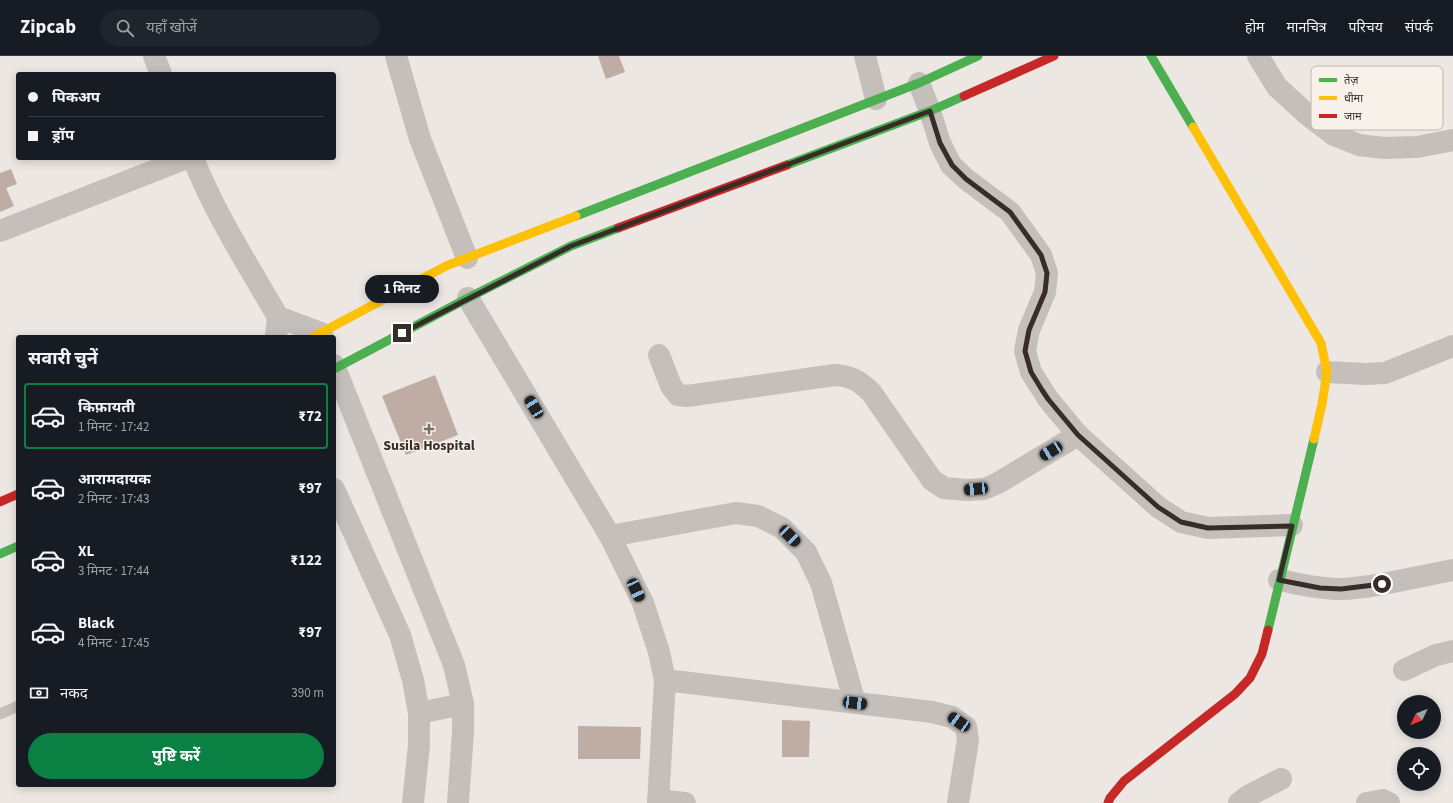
<!DOCTYPE html>
<html lang="hi">
<meta charset="utf-8">
<style>
body{margin:0;font-family:"Source Sans 3","Noto Sans Devanagari",sans-serif;background:#20242c;color:#f1f3f6;height:100vh;display:flex;flex-direction:column;font-size:15px;white-space:nowrap}
*{box-sizing:border-box;margin:0}
p{font-size:13px;color:#9ea1a6}
.icon{flex:none;width:22px;height:22px;fill:none;stroke:currentColor;stroke-width:2;stroke-linecap:round;stroke-linejoin:round}
.map{position:relative;flex:1;overflow:hidden}
.details{position:absolute;left:16px;top:279px;width:320px;height:452px;display:flex;flex-direction:column;background:#171b24;border-radius:4px;box-shadow:0 2px 10px #0003}
.details>*{flex:none}
.hud{position:absolute;left:16px;top:16px;width:320px;height:88px;border-radius:4px;box-shadow:0 2px 10px #0003;display:grid;align-content:center;height:88px;padding:0 12px;background:#171b24}
.needle{width:26px;rotate:227deg}
.buttons{position:absolute;left:1397px;top:639px;display:grid;gap:8px}
.buttons a{display:grid;place-items:center;width:44px;height:44px;border-radius:50%;background:#171b24;box-shadow:0 2px 10px #0003;font-size:20px}
.end{position:absolute;width:18px;height:18px;margin:-9px;border:5px solid #362d29;background:#fff;box-shadow:0 0 0 2px #fff}
.from{border-radius:50%}
.bubble{position:absolute;height:28px;border-radius:14px;background:#171b24;box-shadow:0 2px 10px #0003;font-size:13px;font-weight:700;line-height:28px;text-align:center}
.car{position:absolute;width:12px;height:24px;margin:-12px -6px;border-radius:5px;box-shadow:0 0 3px 1px #0007;background:linear-gradient(#222 24%,#8ab4d8 0 40%,#222 0 76%,#8ab4d8 0 86%,#222 0)}
.hud b{display:flex;align-items:center;gap:14px;height:38px;font-size:15px}
.hud b+b{border-top:1px solid #363941}
.hud i{width:10px;height:10px;background:#f1f3f6}
ul{padding:0;list-style:none}
li{display:flex;align-items:center;gap:12px;height:66px;margin:0 8px 6px;padding:0 4px;border:2px solid transparent;border-radius:4px}
li div{flex:1}
li b{display:block;font-size:15px}
li em{font-style:normal;font-weight:700}
li.active{border-color:#0b8043}
li>.icon{width:36px;height:36px;stroke-width:1.5}
h2{padding:0 12px;font-size:18px;line-height:48px}
.pay{display:flex;align-items:center;gap:10px;height:44px;padding:0 12px;font-size:15px}
.pay p{margin-inline-start:auto}
.cta{display:flex;gap:8px;margin-top:auto;padding:8px 12px}
.cta a{flex:1;height:46px;border-radius:24px;background:#0b8043;color:#fff;font-size:16px;font-weight:700;line-height:46px;text-align:center}
header{display:flex;align-items:center;gap:24px;box-sizing:border-box;height:56px;padding:0 20px;background:#171b24;border-bottom:1px solid #363941}
header strong{font-size:19px}
nav{display:flex;gap:22px;margin-inline-start:auto;font-size:14px}
.search{width:280px;height:36px;background:#20242c;display:flex;align-items:center;gap:10px;box-sizing:border-box;padding:0 14px;border-radius:22px;color:#9ea1a6;font-size:15px}
.map>svg:first-child{display:block}
</style>
<header>
<strong>Zipcab</strong>
<div class="search"><svg class="icon" aria-label="search" viewBox="0 0 24 24"><circle cx="10" cy="10" r="6"/><path d="M15 15l6 6"/></svg>यहाँ खोजें</div>
<nav><a>होम</a><a>मानचित्र</a><a>परिचय</a><a>संपर्क</a></nav>
</header>
<div class="map">
<svg width="1453" height="747" viewBox="0 0 1453 747">
<rect width="100%" height="100%" fill="#ece7e2"/>
<!-- building -->
<g fill="#bfaca4">
<polygon points="598,0 619,0 625,16 606,23"/>
<polygon points="11,113 17,128 6,132 14,150 0,156 0,117"/>
<polygon points="435,319 458,379 406,399 382,340"/>
<polygon points="782,664 810,665 809,701 782,701"/>
<polygon points="578,670 641,671 640,703 578,703"/>
</g>
<g fill="none" stroke-linecap="round" stroke-linejoin="round">
<!-- lane -->
<polyline stroke="#c5bfbb" stroke-width="11" points="0,658 18,650"/>
<!-- street -->
<g stroke="#c5bfbb" stroke-width="22">
<polyline points="154,0 161,18"/>
<polyline points="396,0 420,83 467,202"/>
<polyline points="865,0 876,43"/>
<polyline points="1258,0 1277,31 1309,60 1334,79 1359,89 1384,92 1417,91 1453,84"/>
<polyline points="919,27 930,55 940,87 951,109 966,123 1010,156 1041,199 1047,217 1045,236 1029,274 1025,295 1031,316 1048,343 1078,379 1158,451 1181,466 1208,472 1292,469"/>
<path d="M193,102C215,158 248,209 278,261"/>
<polyline points="0,175 187,102"/>
<polyline points="468,242 610,480 643,547 659,596 665,624 658,747"/>
<polyline points="276,281 278,261 321,277 323,281"/>
<path d="M659,299L671,330L678,339L687,340L835,319C852,320 859,325 871,336L932,424L944,432L967,434L984,433L998,427L1078,379"/>
<polyline points="334,309 454,609 463,648 463,676 458,747"/>
<polyline points="1327,316 1366,318 1385,317 1453,290"/>
<polyline points="334,433 400,579 413,624 419,657 419,689 413,747"/>
<polyline points="610,480 736,457 758,460 782,472 806,496 821,527 855,647"/>
<path d="M1279,524C1299,528 1319,533 1340,533C1375,532 1418,520 1453,514"/>
<polyline points="1404,614 1436,599 1453,595"/>
<polyline points="665,624 932,656 952,661 966,671 968,684 958,747"/>
<polyline points="419,657 463,648"/>
<polyline points="658,744 685,747"/>
<polyline points="1239,747 1248,740 1281,723"/>
<polyline points="1367,747 1383,744 1389,747"/>
</g>
<!-- fast -->
<g stroke="#4caf50" stroke-width="9">
<polyline points="1151,0 1193,71"/>
<polyline points="787,109 930,55 964,40"/>
<polyline points="576,160 919,27 978,0"/>
<polyline points="334,313 468,242 571,190 618,172"/>
<polyline points="0,498 18,490"/>
<polyline points="1268,574 1314,383"/>
</g>
<!-- slow -->
<g stroke="#ffc107" stroke-width="9">
<polyline points="1193,71 1321,287 1327,316 1322,348 1314,383"/>
<polyline points="313,281 446,210 576,160"/>
</g>
<!-- jam -->
<g stroke="#c62828" stroke-width="9">
<polyline points="964,40 1054,0"/>
<polyline points="618,172 787,109"/>
<polyline points="0,446 18,438"/>
<polyline points="1108,747 1110,742 1124,725 1235,638 1250,622 1262,598 1268,574"/>
</g>
</g>
<g fill="none" stroke-linecap="round" stroke-linejoin="round">
<!-- route -->
<polyline stroke="#362d29" stroke-width="5" points="402,277 571,190 930,55 940,87 952,109 966,123 1010,156 1041,199 1047,217 1045,236 1029,274 1025,295 1031,316 1042,334 1048,343 1078,379 1158,451 1181,466 1208,472 1292,470 1279,524 1320,532 1341,533 1382,528"/>
</g>
<!-- markers -->
<path fill="#766e6a" stroke="#f8f1e9" stroke-width="1.5" d="M427 367h4v4h4v4h-4v4h-4v-4h-4v-4h4z"/>
<g text-anchor="middle" stroke-width="3" stroke-linejoin="round" paint-order="stroke">
<!-- poi labels -->
<g font-size="14" font-weight="bold" fill="#362d29" stroke="#f8f1e9">
<text x="429" y="394">Susila Hospital</text>
</g>
</g>
<!-- legend -->
<rect x="1311" y="10" width="132" height="64" rx="6" fill="#f8f1e9" stroke="#beb6af" stroke-width="1"/>
<rect x="1319" y="22" width="18" height="4" fill="#4caf50"/>
<rect x="1319" y="40" width="18" height="4" fill="#ffc107"/>
<rect x="1319" y="58" width="18" height="4" fill="#c62828"/>
<g font-size="11" fill="#362d29">
<text x="1344" y="28">तेज़</text>
<text x="1344" y="46">धीमा</text>
<text x="1344" y="64">जाम</text>
</g>
</svg>
<div class="buttons">
<a><svg class="needle" viewBox="-14 -14 28 28"><path d="M0-13l5 13h-10z" fill="#e53935"/><path d="M0 13l5-13h-10z" fill="#9ea1a6"/></svg></a>
<a><svg class="icon" aria-label="locate" viewBox="0 0 24 24"><circle cx="12" cy="12" r="6"/><path d="M12 2v4M12 18v4M2 12h4M18 12h4"/></svg></a>
</div>
<i class="end from" style="left:1382px;top:528px"></i>
<i class="end" style="left:402px;top:277px"></i>
<div class="bubble" style="left:365px;top:219px;width:74px">1 मिनट</div>
<i class="car" style="left:534px;top:351px;rotate:329deg"></i>
<i class="car" style="left:1051px;top:395px;rotate:239deg"></i>
<i class="car" style="left:976px;top:433px;rotate:265deg"></i>
<i class="car" style="left:790px;top:480px;rotate:135deg"></i>
<i class="car" style="left:636px;top:534px;rotate:155deg"></i>
<i class="car" style="left:855px;top:647px;rotate:97deg"></i>
<i class="car" style="left:959px;top:666px;rotate:305deg"></i>
<div class="hud">
<b><i class="from"></i>पिकअप</b>
<b><i></i>ड्रॉप</b>
</div>
<section class="details">
<h2>सवारी चुनें</h2>
<ul>
<li class="active"><svg class="icon" aria-label="car" viewBox="0 0 24 24"><path d="M5 17H2v-5l4-1 3-4h7l3 4 3 1v5h-3M9 17h6M6 11h13"/><circle cx="7" cy="17" r="2"/><circle cx="17" cy="17" r="2"/></svg><div><b>किफ़ायती</b><p>1 मिनट · 17:42</p></div><em>₹72</em></li>
<li><svg class="icon" aria-label="car" viewBox="0 0 24 24"><path d="M5 17H2v-5l4-1 3-4h7l3 4 3 1v5h-3M9 17h6M6 11h13"/><circle cx="7" cy="17" r="2"/><circle cx="17" cy="17" r="2"/></svg><div><b>आरामदायक</b><p>2 मिनट · 17:43</p></div><em>₹97</em></li>
<li><svg class="icon" aria-label="car" viewBox="0 0 24 24"><path d="M5 17H2v-5l4-1 3-4h7l3 4 3 1v5h-3M9 17h6M6 11h13"/><circle cx="7" cy="17" r="2"/><circle cx="17" cy="17" r="2"/></svg><div><b>XL</b><p>3 मिनट · 17:44</p></div><em>₹122</em></li>
<li><svg class="icon" aria-label="car" viewBox="0 0 24 24"><path d="M5 17H2v-5l4-1 3-4h7l3 4 3 1v5h-3M9 17h6M6 11h13"/><circle cx="7" cy="17" r="2"/><circle cx="17" cy="17" r="2"/></svg><div><b>Black</b><p>4 मिनट · 17:45</p></div><em>₹97</em></li>
</ul>
<div class="pay"><svg class="icon" aria-label="cash" viewBox="0 0 24 24"><path d="M3 7h18v10H3z"/><circle cx="12" cy="12" r="2"/></svg>नकद<p>390 m</p></div>
<div class="cta"><a>पुष्टि करें</a></div>
</section>
</div>
